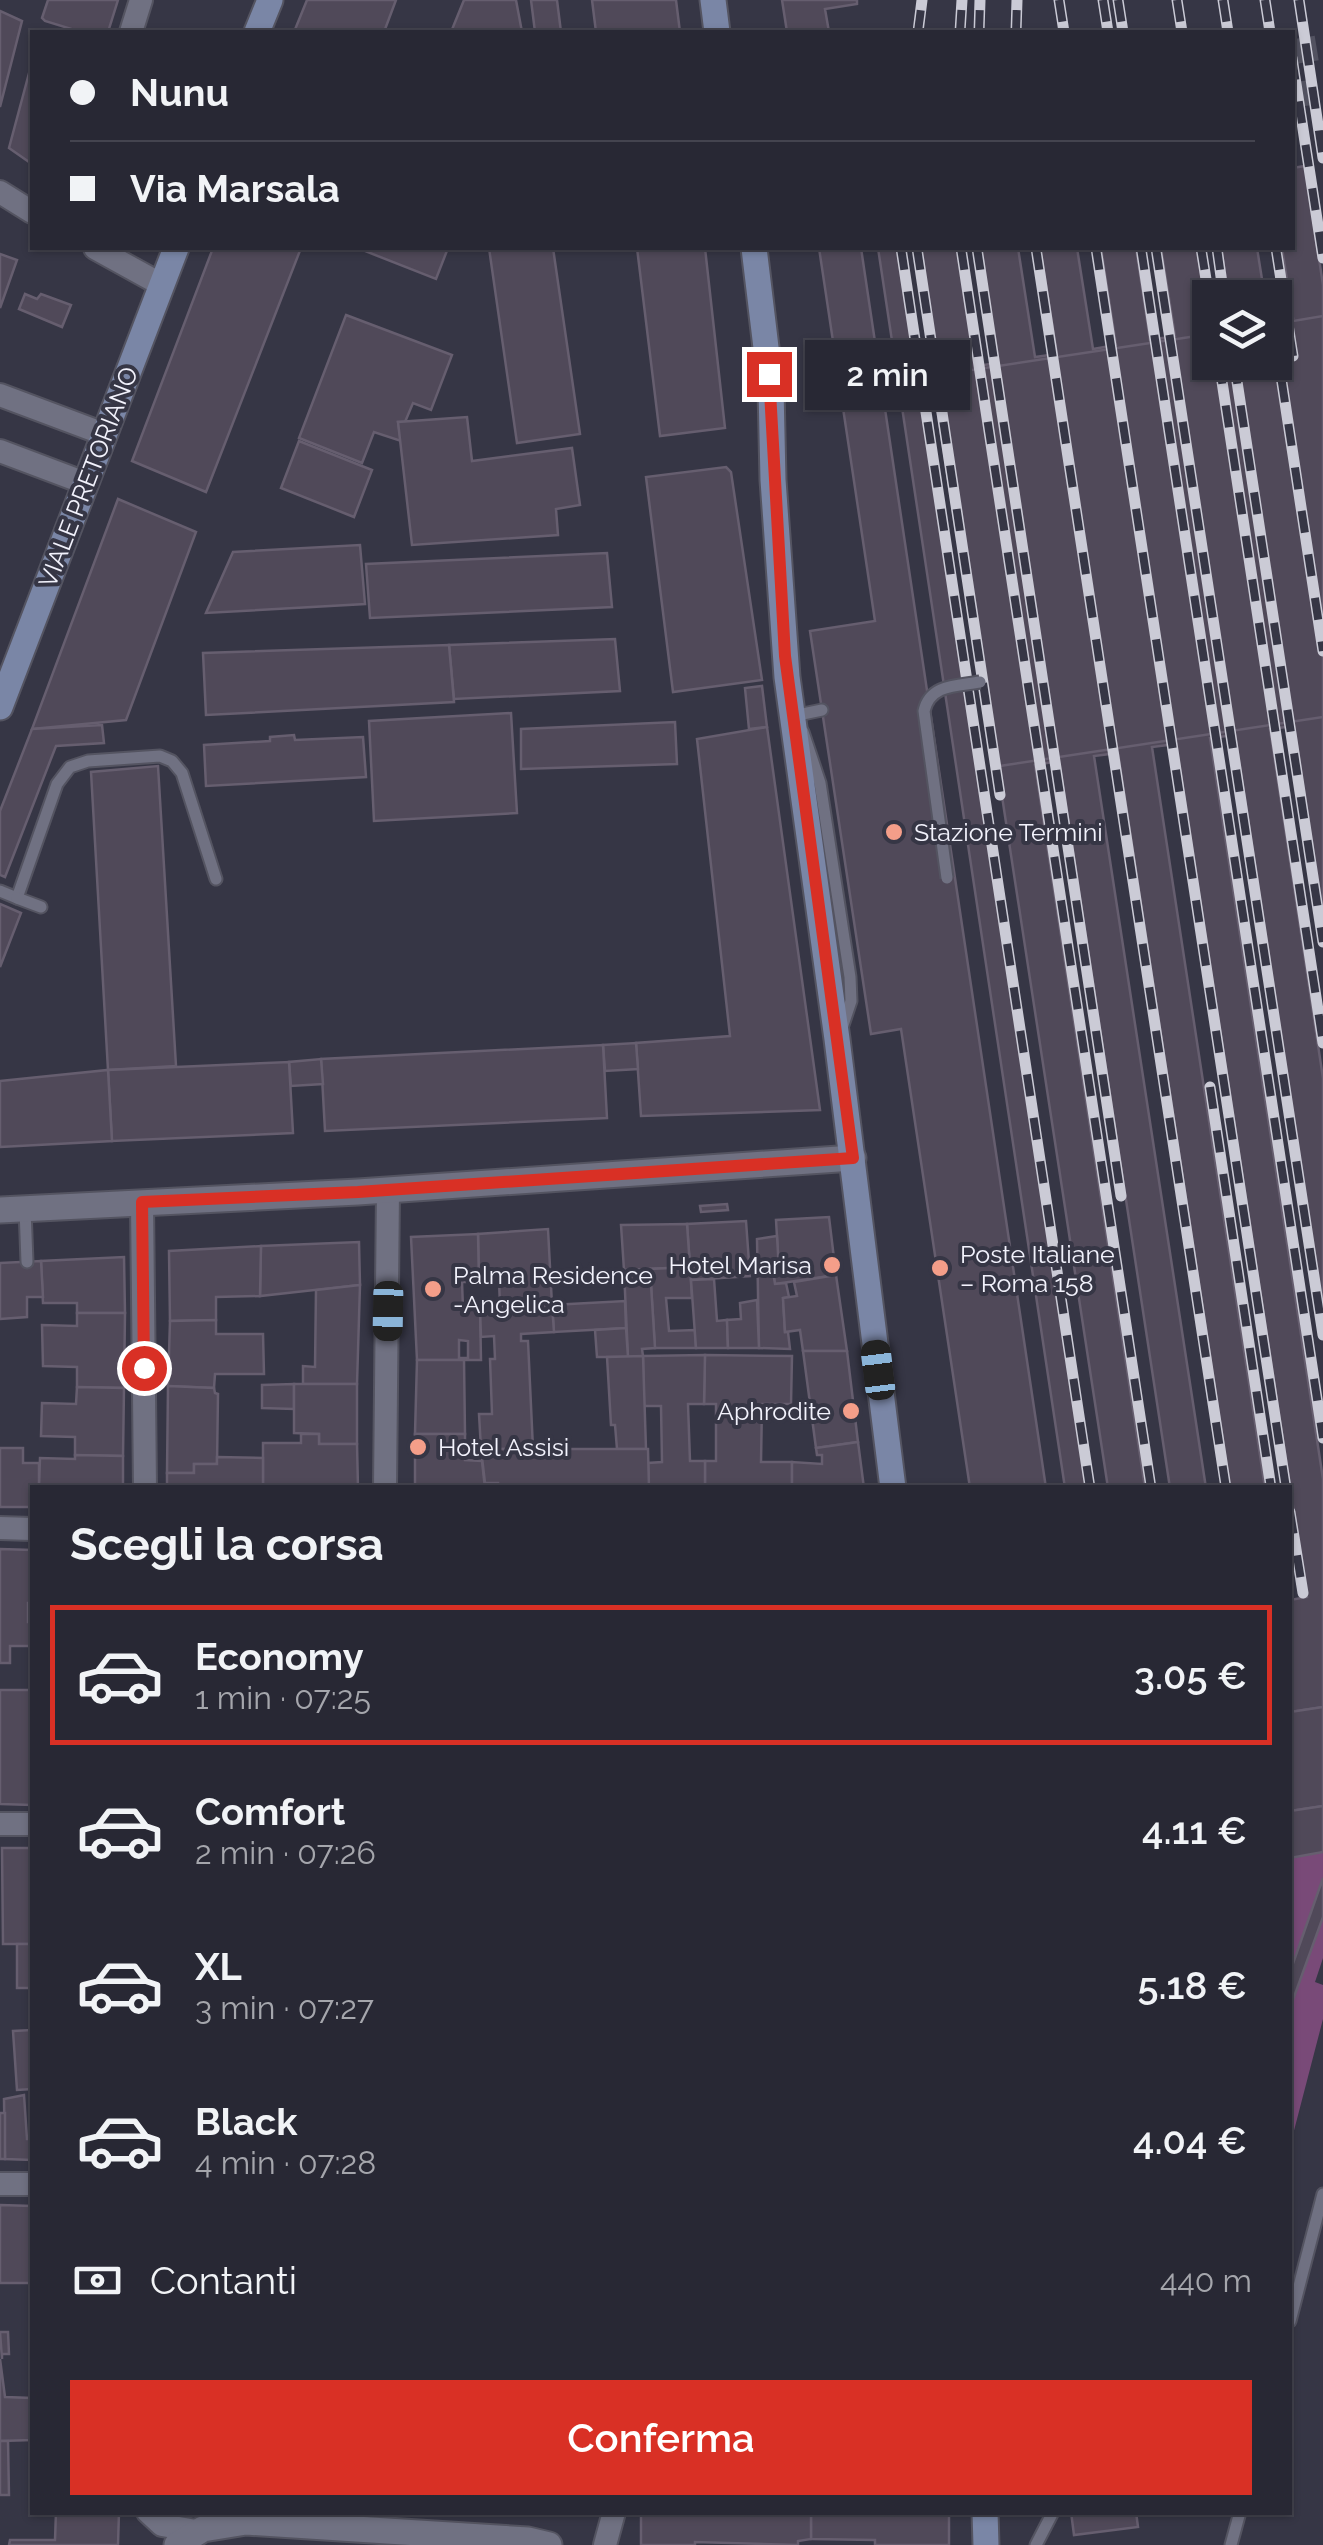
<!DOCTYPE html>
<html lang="it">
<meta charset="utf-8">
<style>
body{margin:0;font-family:Raleway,sans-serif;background:#343440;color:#f1f3f6;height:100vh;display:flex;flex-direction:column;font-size:38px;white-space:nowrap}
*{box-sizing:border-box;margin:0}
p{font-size:32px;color:#a5a6ac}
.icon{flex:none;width:55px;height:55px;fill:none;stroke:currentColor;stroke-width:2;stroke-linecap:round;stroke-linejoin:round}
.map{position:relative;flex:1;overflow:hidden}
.drawer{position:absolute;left:30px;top:1485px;width:1262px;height:1030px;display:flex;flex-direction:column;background:#282834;border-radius:0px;box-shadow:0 2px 8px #0004,0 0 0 2px #44444f}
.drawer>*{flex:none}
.hud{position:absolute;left:30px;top:30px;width:1265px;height:220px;border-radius:0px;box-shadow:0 2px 8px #0004,0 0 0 2px #44444f;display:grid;align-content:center;height:220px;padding:0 40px;background:#282834}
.fabs{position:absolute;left:1192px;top:280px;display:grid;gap:20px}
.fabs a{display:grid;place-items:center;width:100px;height:100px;border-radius:0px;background:#282834;box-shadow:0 2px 8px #0004,0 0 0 2px #44444f;font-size:50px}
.end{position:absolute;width:45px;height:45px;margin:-22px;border:12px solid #d93025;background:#fff;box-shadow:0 0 0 5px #fff}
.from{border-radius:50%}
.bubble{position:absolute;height:70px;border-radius:0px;background:#282834;box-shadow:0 2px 8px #0004,0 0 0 2px #44444f;font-size:32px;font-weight:600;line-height:70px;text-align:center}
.car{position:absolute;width:30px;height:60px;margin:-30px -15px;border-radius:12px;box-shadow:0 0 8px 2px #0007;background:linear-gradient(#222 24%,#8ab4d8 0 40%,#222 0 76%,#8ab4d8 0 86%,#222 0)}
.hud b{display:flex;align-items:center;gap:35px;height:95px;font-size:38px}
.hud b+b{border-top:2px solid #44444f}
.hud i{width:25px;height:25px;background:#f1f3f6}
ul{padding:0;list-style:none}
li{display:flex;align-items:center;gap:30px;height:140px;margin:0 20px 15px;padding:0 20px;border:5px solid transparent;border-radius:0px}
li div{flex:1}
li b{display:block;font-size:38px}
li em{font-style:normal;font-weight:600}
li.on{border-color:#d93025}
li>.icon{width:90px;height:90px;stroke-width:1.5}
h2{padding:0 40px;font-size:45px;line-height:120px}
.pay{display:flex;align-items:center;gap:25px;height:110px;padding:0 40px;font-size:38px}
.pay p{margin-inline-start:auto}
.cta{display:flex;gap:20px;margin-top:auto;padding:20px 40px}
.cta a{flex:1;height:115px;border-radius:0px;background:#d93025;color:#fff;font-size:40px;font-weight:600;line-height:115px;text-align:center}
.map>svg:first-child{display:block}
</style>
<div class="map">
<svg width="1323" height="2545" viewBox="0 0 1323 2545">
<rect width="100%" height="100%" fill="#363645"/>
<!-- green -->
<polygon fill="#794a78" points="1323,1852 1323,1958 1315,1982 1323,1985 1323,2019 1290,2146 1290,1867 1292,1857"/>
<!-- building -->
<g fill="#504959" stroke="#665e6f" stroke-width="2.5" fill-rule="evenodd">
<polygon points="48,0 118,0 108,32 81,32 45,21 42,18"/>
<polygon points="307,0 396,0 384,32 294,32"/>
<polygon points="464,0 516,0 522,32 451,32"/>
<polygon points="531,0 557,0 561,32 535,32"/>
<polygon points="592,0 676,0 680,32 596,32"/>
<polygon points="782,0 857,0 857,4 825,9 829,32 787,32"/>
<polygon points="0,11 22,21 0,107"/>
<polygon points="32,62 32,164 9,148"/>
<polygon points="1305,166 1323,285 1323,919 1294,726 1270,729 1323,1078 1323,1311 1235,735 1210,738 1323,1479 1323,1707 1290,1712 1290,1600 1307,1597 1176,744 1152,747 1265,1488 1230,1488 1118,753 1094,756 1206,1488 1170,1488 1059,761 1035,765 1145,1488 1108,1488 918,248 959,248 977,366 997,363 980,248 1018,248 1035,357 1057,354 1040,248 1077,248 1093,349 1116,345 1101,248 1136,248 1150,340 1175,336 1161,248 1197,248 1210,331 1210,362 1275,362 1275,321 1293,318 1282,248 1292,248 1292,168"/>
<polygon points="213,248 301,248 206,492 132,461"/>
<polygon points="367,248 448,248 436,279 365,251"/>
<polygon points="489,248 553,248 580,434 517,443"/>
<polygon points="637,248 705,248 725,428 660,436"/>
<polygon points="819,248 861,248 1046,1488 970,1488 901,1029 871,1034 810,631 875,621"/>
<polygon points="878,248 897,248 1087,1488 1065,1488"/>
<polygon points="1221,248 1257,248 1265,298 1229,298"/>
<polygon points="0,254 17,260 0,308"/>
<polygon points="25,294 37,299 41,294 71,305 62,327 19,309"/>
<polygon points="346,315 452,355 431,410 413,403 405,422 398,422 401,441 374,432 362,463 299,438"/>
<polygon points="1323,316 1323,717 993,767 932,376 1210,334 1210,362 1275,362 1275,324"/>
<polygon points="467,417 472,461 572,448 580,505 556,509 558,535 412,545 398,422"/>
<polygon points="299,441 372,470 354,517 281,488"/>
<polygon points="726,467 731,472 762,680 673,692 646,477"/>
<polygon points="118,499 196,532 126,720 32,729"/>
<polygon points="360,545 365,604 206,613 233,552"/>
<polygon points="607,553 612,607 370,618 366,564"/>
<polygon points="615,639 620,691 454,699 449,645"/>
<polygon points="449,645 454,702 206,715 203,653"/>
<polygon points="762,686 767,727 749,729 745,688"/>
<polygon points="511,713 517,813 374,821 369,721"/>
<polygon points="675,722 677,764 521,769 521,729"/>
<polygon points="102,725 104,743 56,746 5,877 0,875 0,811 32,729"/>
<polygon points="767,727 820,1110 641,1116 636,1043 730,1036 697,739"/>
<polygon points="294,735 295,740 363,737 366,777 206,786 204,745 270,741 270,737"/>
<polygon points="158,766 176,1066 108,1070 91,772"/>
<polygon points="0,904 21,913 0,967"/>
<polygon points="636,1043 638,1069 605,1071 603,1045"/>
<polygon points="603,1045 607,1118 325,1131 321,1059"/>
<polygon points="321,1059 323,1084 291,1086 289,1062"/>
<polygon points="289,1062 293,1133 112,1141 108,1070"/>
<polygon points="108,1070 112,1141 0,1147 0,1081"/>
<polygon points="727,1204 728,1210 701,1212 700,1206"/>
<polygon points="829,1217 836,1275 775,1284 773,1272 779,1271 776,1220"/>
<polygon points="746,1221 750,1276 691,1280 687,1224"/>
<polygon points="687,1224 690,1267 624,1270 621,1225"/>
<polygon points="548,1229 552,1305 500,1306 499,1281 479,1282 478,1234"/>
<path d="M478,1234L479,1282H462L463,1308H480L481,1360H417L411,1237ZM459,1340L468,1341V1358H459Z"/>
<polygon points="777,1236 779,1271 773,1272 775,1284 786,1283 789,1297 783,1298 785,1332 788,1332 790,1349 759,1348 757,1239"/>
<polygon points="359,1242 360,1285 260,1296 261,1246"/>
<polygon points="261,1246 260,1296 216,1297 216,1320 170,1321 169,1251"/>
<polygon points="124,1257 125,1313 77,1313 77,1303 43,1303 41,1261"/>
<polygon points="41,1261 43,1297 27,1297 27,1317 0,1319 0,1263"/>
<polygon points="690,1267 692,1298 666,1298 669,1331 695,1330 696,1348 655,1348 650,1269"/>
<polygon points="650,1269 655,1348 642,1349 643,1356 628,1357 624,1270"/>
<polygon points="836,1275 847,1351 803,1351 800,1330 785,1332 783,1298 797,1296 794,1282"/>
<polygon points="714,1279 717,1321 727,1320 728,1348 696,1348 691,1280"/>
<polygon points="360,1285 357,1384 303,1384 303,1366 315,1367 316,1290"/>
<polygon points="757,1300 759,1348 728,1348 727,1320 741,1319 740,1303"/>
<polygon points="625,1301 626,1328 554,1332 552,1305"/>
<polygon points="552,1305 554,1332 521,1334 521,1341 528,1341 533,1449 481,1449 479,1414 492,1414 490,1359 495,1359 494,1336 481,1337 480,1308"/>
<polygon points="77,1313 125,1313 124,1388 77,1387 77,1367 43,1366 42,1325 77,1326"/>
<polygon points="216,1320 216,1334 263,1334 264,1374 215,1374 214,1388 168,1386 170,1321"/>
<polygon points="626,1328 628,1357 597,1357 595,1330"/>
<polygon points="803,1351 847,1351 858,1442 816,1448"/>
<polygon points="705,1355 792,1356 791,1404 762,1404 761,1462 792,1462 792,1488 705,1488 705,1461 716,1461 716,1404 704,1404"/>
<polygon points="705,1355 704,1404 688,1404 690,1461 705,1461 705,1488 649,1488 648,1463 662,1462 661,1406 644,1406 643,1356"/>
<polygon points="643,1356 646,1449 617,1449 615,1425 611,1425 607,1357"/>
<polygon points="417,1360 464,1360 465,1434 415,1434"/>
<polygon points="294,1384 294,1409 262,1408 262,1385"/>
<polygon points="294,1384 357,1384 357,1444 319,1444 319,1434 294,1433"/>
<polygon points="168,1386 214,1388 215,1393 218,1394 217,1464 194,1464 194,1473 167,1473"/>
<polygon points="77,1387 124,1388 123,1456 75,1455 75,1437 41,1436 42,1403 76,1404"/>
<polygon points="301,1434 319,1434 319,1444 357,1444 358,1488 263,1488 263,1443 301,1443"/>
<polygon points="415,1434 465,1434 465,1460 482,1461 485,1488 415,1488"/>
<polygon points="858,1442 864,1488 792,1488 792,1462 822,1464 822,1455 817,1455 816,1448"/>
<polygon points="0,1448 23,1448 23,1463 39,1463 39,1488 32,1488 32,1507 0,1507"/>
<polygon points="481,1449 648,1449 649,1488 498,1488 498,1483 485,1483"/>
<polygon points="75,1455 123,1456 123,1488 39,1488 40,1458 75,1459"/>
<polygon points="217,1457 263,1458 263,1488 167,1488 167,1473 194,1473 194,1464 217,1464"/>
<polygon points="0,1549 32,1550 32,1603 28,1603 28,1622 32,1622 32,1646 10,1646 10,1663 0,1663"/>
<polygon points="0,1690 32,1690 32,1805 0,1804"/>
<polygon points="1323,1707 1323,1806 1290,1811 1290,1712"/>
<polygon points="1323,1806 1323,1852 1290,1858 1290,1811"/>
<polygon points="2,1848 31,1848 32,1944 3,1944"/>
<polygon points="1323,1878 1323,1917 1290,2008 1290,1972"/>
<rect x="17" y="1944" width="15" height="44"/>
<polygon points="32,2030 32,2089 17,2090 13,2031"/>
<polygon points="24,2095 27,2139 32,2139 32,2160 5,2159 4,2099"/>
<rect x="0" y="2113" width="5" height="46"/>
<polygon points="0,2205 32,2206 32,2283 0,2283"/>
<polygon points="0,2332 8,2332 9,2354 2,2354 2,2359"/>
<polygon points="0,2359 5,2397 32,2398 32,2440 0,2441"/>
<polygon points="0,2441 8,2441 9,2495 0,2495"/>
<polygon points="56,2512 119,2512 118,2545 9,2545 10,2540 55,2540"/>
<polygon points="811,2512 949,2512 949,2545 875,2545 875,2540 811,2539"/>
<polygon points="811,2512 811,2539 798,2541 798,2545 695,2542 695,2545 641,2545 641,2512"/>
<polygon points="1071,2512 1136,2512 1138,2527 1074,2535"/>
</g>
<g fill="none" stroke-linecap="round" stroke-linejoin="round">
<!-- secondary-tunnel -->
<g stroke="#525260" stroke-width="25" stroke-dasharray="25 12" stroke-linecap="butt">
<polyline points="1292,52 1323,47"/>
<polyline points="1292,95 1323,91"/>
</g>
<!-- service casing -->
<g stroke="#545461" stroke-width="15">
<g id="service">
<polyline points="793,716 822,710"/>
<polyline points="803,732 820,783 850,977 851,1001 841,1031"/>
<polyline points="0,891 17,898 57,784 70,767 88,761 160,756 172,761 182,773 216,879"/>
<polyline points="17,898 41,907"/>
<polyline points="25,1209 27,1262"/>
<polyline points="1290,2321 1323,2194"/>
<polyline points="1036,2545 1053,2512"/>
<polyline points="1231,2545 1240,2512"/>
</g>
</g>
<!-- minor casing -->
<g stroke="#545461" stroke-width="26">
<g id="minor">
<polyline points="131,32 141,0"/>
<polyline points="0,192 32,212"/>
<polyline points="95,248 162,285"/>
<polyline points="0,395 104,434"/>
<polyline points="0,451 85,483"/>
<polyline points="142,1202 145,1488"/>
<polyline points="385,1488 388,1190"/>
<polyline points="0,1528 32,1529"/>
<polyline points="0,1824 32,1824"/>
<polyline points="0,2184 32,2184"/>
<polyline points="148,2512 162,2525 196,2531"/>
<polyline points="605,2545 614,2512"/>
</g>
</g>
<!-- tertiary casing -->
<g stroke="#545461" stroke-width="29">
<g id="tertiary">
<polyline points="0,1210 358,1192 853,1158"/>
<polyline points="177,2545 203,2529 246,2522 528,2540 549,2545"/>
</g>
</g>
<!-- secondary casing -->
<g stroke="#545461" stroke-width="29">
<g id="secondary">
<polyline points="713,0 717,32"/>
<polyline points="257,32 270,0"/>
<polyline points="754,248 771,389 773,480 787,677 837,1039 893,1488"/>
<polyline points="0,707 176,248"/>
<polyline points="985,2512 986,2545"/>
</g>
</g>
<!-- service -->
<use href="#service" stroke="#707182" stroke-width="11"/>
<!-- minor -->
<use href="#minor" stroke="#707182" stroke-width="22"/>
<!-- tertiary -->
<use href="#tertiary" stroke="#707182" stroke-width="25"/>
<!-- secondary -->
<use href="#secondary" stroke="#7a86a6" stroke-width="25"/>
<!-- rail casing -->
<g stroke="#cbcbd6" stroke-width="11">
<g id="rail">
<polyline points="1059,0 1064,32"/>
<polyline points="1103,0 1108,32"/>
<polyline points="1118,0 1123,32"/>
<polyline points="1177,0 1182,32"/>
<polyline points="1223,0 1228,32"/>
<polyline points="1265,0 1270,32"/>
<polyline points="1299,0 1323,158"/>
<polyline points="918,32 922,0"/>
<polyline points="960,32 962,0"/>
<polyline points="979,32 980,0"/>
<polyline points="1016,32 1017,0"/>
<polyline points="1292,58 1323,258"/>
<polyline points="901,248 1090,1488"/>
<polyline points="917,248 1000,795"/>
<polyline points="961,248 1151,1488"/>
<polyline points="977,248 1121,1196"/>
<polyline points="1036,248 1226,1488"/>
<polyline points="1096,248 1286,1488"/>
<polyline points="1141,248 1323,1438"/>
<polyline points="1156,248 1323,1335"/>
<polyline points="1201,248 1210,304"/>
<polyline points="1217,248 1224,298"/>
<polyline points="1276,248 1293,356"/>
<polyline points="1275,337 1323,651"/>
<polyline points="1219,362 1323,1043"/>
<polyline points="1234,362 1323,942"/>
<polyline points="1210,1087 1271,1488"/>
<polyline points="1290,1512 1303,1593"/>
</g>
</g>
<!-- rail -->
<use href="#rail" stroke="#363645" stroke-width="8" stroke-dasharray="22" stroke-linecap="butt"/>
<!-- service-bridge casing -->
<g stroke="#545461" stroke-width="15" stroke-linecap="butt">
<path id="service-bridge" d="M947,878L924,711C930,684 957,686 980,682"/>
</g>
<!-- service-bridge -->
<use href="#service-bridge" stroke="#707182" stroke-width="11"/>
</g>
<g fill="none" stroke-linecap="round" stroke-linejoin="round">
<!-- route -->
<polyline stroke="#d93025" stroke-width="12" points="144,1368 142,1202 358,1192 853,1158 785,656 769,374"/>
</g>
<!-- markers -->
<g fill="#f49e89" stroke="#363645" stroke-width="4">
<circle cx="894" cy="832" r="10"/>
<circle cx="832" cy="1265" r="10"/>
<circle cx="940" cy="1268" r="10"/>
<circle cx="433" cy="1289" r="10"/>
<circle cx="851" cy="1411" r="10"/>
<circle cx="418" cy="1447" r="10"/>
</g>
<g text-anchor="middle" stroke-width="8" stroke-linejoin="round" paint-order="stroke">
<!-- street labels -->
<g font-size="25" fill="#f2f2fc" stroke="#363645">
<text transform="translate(88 477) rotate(-69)" y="9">VIALE PRETORIANO</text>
</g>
<!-- poi labels -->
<g font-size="25" fill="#f2f2fc" stroke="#363645" text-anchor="start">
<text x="914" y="841">Stazione Termini</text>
<text x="960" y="1263">Poste Italiane<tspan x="960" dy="29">– Roma 158</tspan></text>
<text x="812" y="1274" text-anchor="end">Hotel Marisa</text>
<text x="453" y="1284">Palma Residence<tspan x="453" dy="29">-Angelica</tspan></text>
<text x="831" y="1420" text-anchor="end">Aphrodite</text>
<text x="438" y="1456">Hotel Assisi</text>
</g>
</g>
</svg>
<div class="fabs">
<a><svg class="icon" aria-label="layers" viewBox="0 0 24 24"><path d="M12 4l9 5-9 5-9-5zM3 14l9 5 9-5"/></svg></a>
</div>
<i class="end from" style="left:144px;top:1368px"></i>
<i class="end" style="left:769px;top:374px"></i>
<div class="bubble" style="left:805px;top:340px;width:165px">2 min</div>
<i class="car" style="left:388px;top:1311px;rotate:181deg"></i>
<i class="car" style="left:878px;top:1370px;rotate:353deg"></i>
<div class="hud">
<b><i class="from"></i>Nunu</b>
<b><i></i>Via Marsala</b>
</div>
<section class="drawer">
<h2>Scegli la corsa</h2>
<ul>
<li class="on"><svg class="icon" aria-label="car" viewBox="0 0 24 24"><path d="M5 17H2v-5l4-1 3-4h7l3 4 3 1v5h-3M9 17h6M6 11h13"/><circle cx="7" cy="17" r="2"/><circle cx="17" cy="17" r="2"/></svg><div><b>Economy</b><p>1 min · 07:25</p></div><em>3.05 €</em></li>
<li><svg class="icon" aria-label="car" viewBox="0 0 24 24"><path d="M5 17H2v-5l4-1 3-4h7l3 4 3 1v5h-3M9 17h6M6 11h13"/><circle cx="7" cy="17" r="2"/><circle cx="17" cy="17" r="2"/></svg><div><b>Comfort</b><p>2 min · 07:26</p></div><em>4.11 €</em></li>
<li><svg class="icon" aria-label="car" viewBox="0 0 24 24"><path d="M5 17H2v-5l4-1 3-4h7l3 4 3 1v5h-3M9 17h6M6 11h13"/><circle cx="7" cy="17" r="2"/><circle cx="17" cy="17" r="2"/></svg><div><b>XL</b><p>3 min · 07:27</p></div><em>5.18 €</em></li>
<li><svg class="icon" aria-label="car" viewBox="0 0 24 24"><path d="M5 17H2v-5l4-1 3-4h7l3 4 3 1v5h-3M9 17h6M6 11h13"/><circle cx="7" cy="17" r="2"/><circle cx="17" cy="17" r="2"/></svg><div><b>Black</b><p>4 min · 07:28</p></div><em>4.04 €</em></li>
</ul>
<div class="pay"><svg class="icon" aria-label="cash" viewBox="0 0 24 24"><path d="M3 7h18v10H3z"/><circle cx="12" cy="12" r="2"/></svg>Contanti<p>440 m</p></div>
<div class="cta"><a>Conferma</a></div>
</section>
</div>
